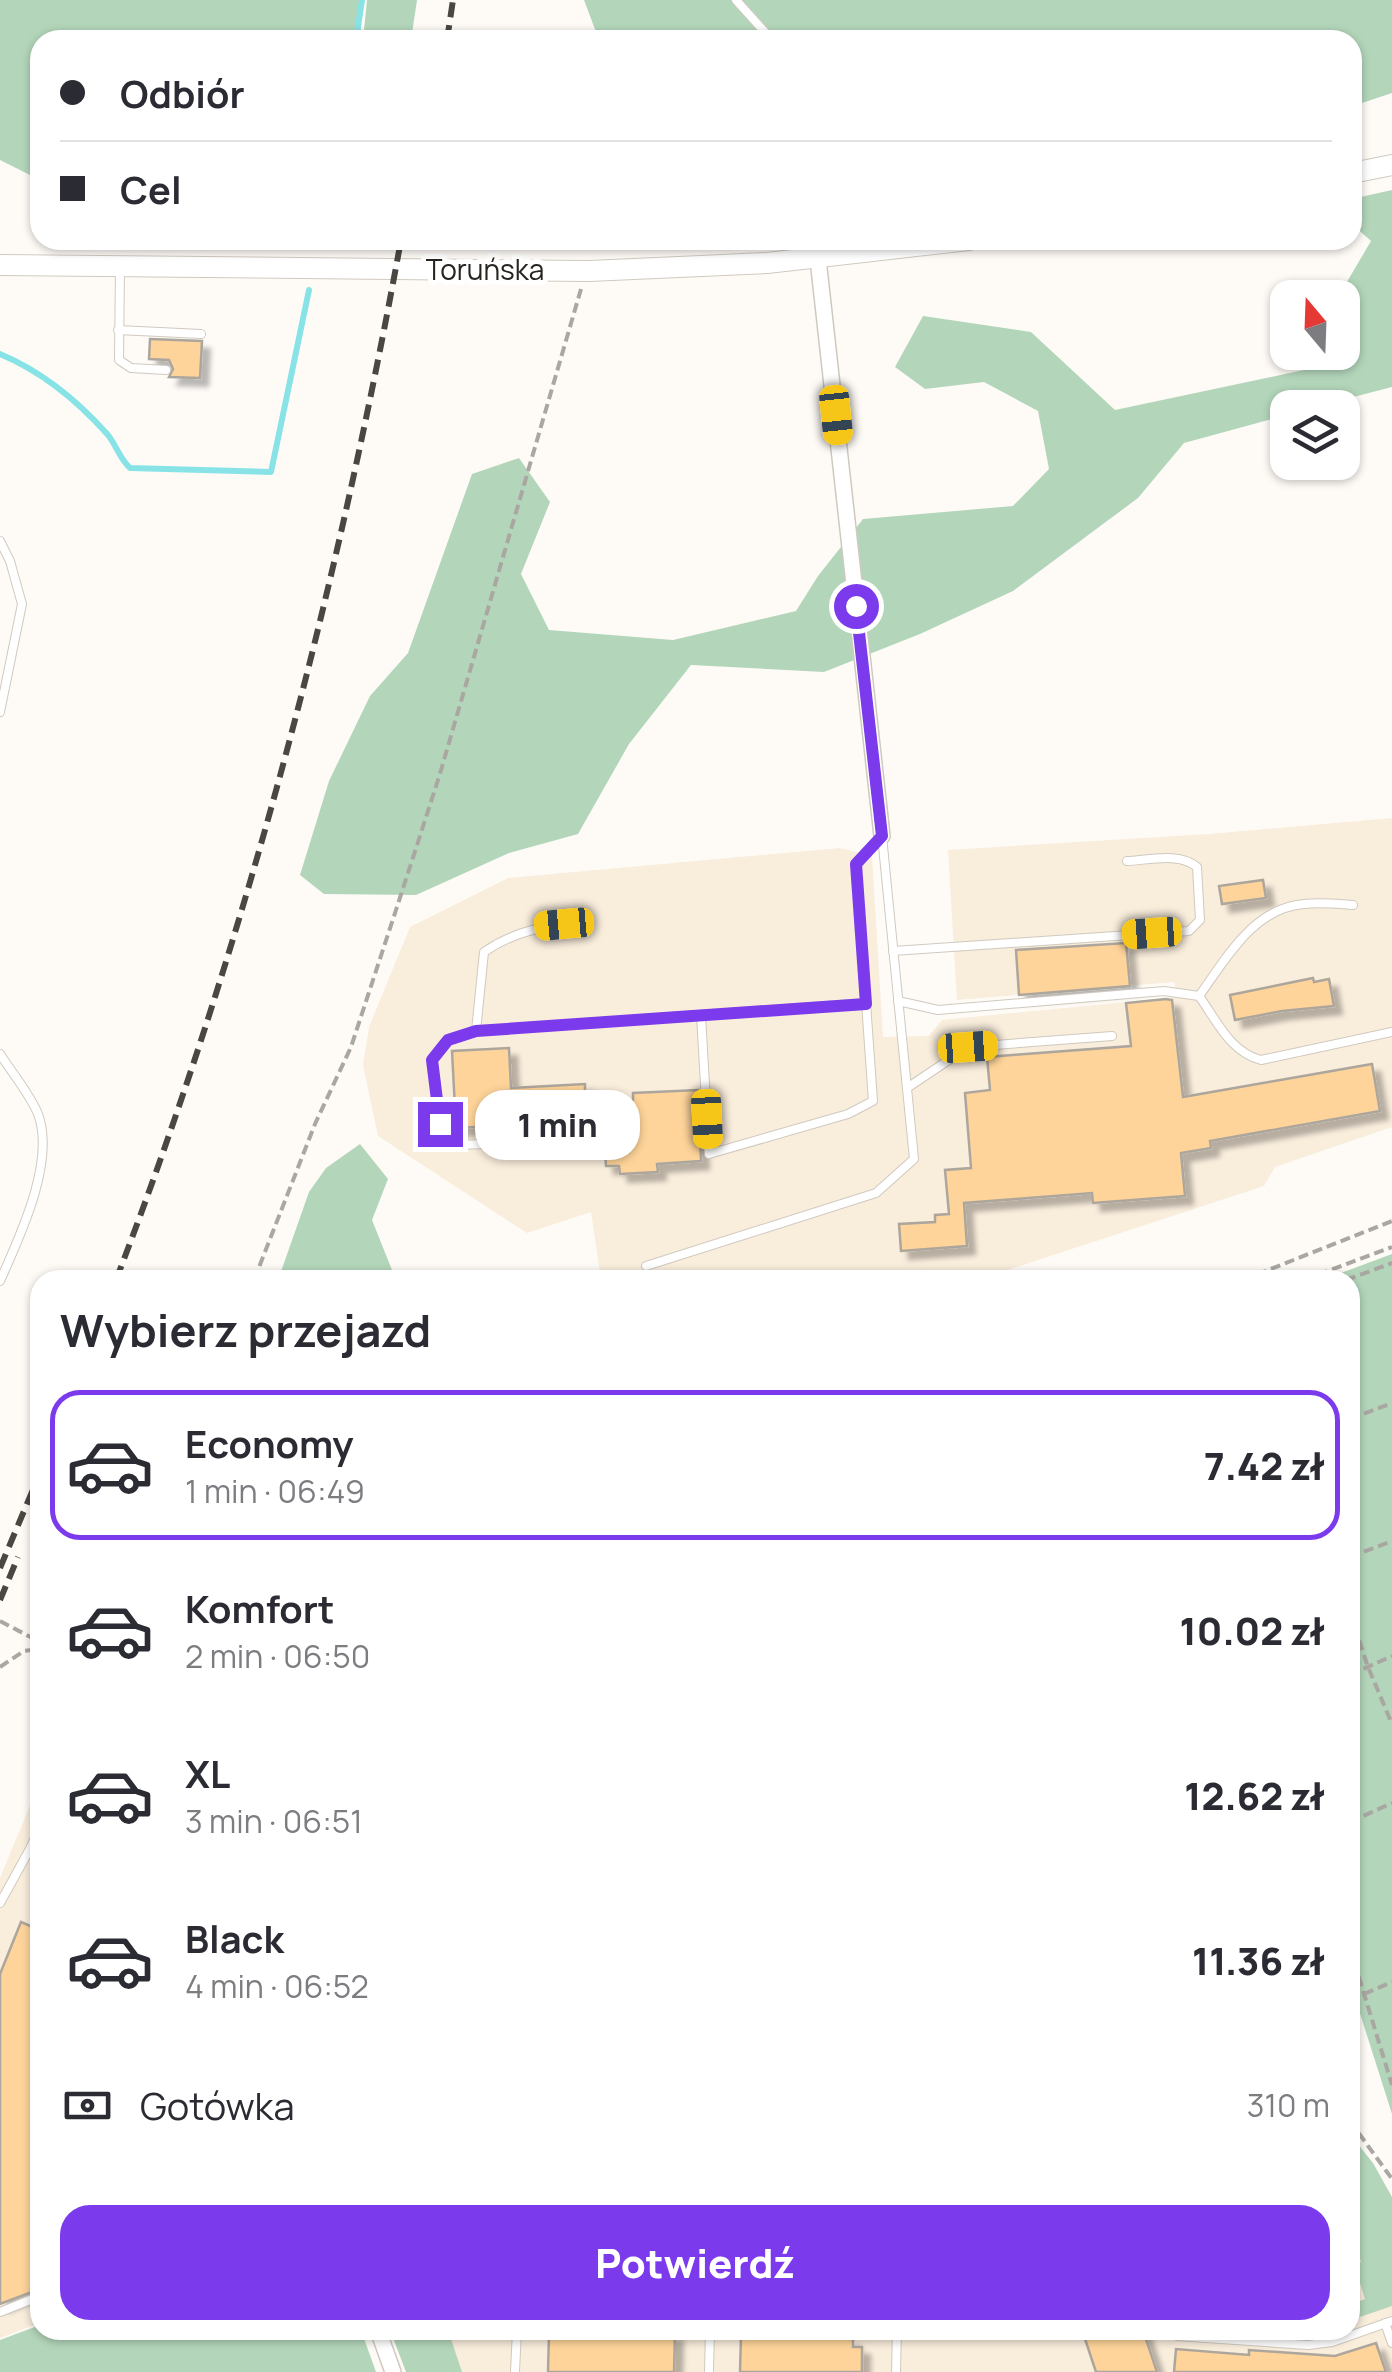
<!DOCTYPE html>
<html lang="pl">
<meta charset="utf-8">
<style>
body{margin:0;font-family:Manrope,sans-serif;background:#f7f7f7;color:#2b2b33;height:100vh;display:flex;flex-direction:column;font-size:38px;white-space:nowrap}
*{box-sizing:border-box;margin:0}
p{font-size:32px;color:#7c7c81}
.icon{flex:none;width:55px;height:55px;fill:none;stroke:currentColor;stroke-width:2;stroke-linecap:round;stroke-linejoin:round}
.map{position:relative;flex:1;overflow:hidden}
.sheet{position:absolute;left:30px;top:1270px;width:1330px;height:1070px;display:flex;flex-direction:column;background:#fff;border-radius:30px;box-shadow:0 2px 8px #0004}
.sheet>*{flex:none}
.top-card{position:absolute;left:30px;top:30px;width:1332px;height:220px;border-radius:30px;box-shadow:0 2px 8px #0004;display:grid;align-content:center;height:220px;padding:0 30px;background:#fff}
.needle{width:65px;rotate:341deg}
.fabs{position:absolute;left:1270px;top:280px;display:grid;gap:20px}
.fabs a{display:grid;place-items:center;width:90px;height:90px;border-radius:20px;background:#fff;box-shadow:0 2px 8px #0004;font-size:50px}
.end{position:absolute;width:45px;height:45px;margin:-22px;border:12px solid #7c3aed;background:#fff;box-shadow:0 0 0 5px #fff}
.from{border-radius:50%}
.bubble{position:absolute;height:70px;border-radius:30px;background:#fff;box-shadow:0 2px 8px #0004;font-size:32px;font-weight:800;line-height:70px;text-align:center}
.car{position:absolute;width:30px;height:60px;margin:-30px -15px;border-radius:12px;box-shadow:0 0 8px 2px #0007;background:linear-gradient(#f5c518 24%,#345 0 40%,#f5c518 0 76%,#345 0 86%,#f5c518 0)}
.top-card b{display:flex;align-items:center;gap:35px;height:95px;font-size:38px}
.top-card b+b{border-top:2px solid #e1e1e2}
.top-card i{width:25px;height:25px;background:#2b2b33}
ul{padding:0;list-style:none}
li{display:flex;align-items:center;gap:30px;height:150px;margin:0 20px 15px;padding:0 10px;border:5px solid transparent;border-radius:30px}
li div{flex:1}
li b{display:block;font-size:38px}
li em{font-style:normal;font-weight:800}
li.current{border-color:#7c3aed}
li>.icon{width:90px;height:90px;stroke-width:1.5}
h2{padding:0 30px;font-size:45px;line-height:120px}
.pay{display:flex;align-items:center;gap:25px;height:110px;padding:0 30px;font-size:38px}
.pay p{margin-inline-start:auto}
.button{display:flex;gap:20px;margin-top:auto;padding:20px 30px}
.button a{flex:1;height:115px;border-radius:30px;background:#7c3aed;color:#fff;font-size:40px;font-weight:800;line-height:115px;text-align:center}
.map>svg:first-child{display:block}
</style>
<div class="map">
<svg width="1392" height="2372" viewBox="0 0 1392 2372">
<defs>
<filter id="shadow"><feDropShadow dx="8" dy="8" stdDeviation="2.5" flood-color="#0004"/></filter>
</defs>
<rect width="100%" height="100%" fill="#fefbf7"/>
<!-- built -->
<g fill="#f9eddc">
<polygon points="1392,818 1392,1127 1275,1167 1264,1186 977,1280 601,1280 591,1212 527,1233 378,1136 363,1065 369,1027 410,927 508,878 840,848 872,856 883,1037 929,1036 942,1020 1178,997 1174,982 957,1000 948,850 1209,834"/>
<polygon points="40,1781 40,2323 0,2338 0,1878"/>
<polygon points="1350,2174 1392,2253 1392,2372 443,2372 428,2330 1350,2330"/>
</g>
<!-- green -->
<g fill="#b3d6ba">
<polygon points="0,0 362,0 360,40 40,40 40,180 0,160"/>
<polygon points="367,0 417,0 411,40 363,40"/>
<polygon points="584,0 1392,0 1392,93 1353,106 1352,40 599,40"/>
<polygon points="1392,190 1392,387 1315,407 1288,408 1287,415 1184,443 1138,498 1013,591 920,634 824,672 691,665 629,744 578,834 509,853 416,895 324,894 300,875 329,781 370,696 408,653 472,474 519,458 550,502 521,574 549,630 673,640 796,611 818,576 863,519 1013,506 1049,469 1038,411 984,382 925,389 895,367 923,316 1031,332 1115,410 1318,367 1322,353 1342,352 1342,298 1338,297 1371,241 1353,225 1353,203 1356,198"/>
<polygon points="360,1144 388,1179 372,1220 396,1280 278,1280 309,1192 326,1168"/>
<polygon points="1392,1254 1392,2114 1350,1982 1350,1280 1322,1280"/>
<polygon points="1350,2134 1373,2163 1392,2197 1392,2306 1354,2319 1350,2316 1350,2305 1365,2299 1354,2264 1361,2262 1359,2255 1351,2257 1350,2254"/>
<polygon points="40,2325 40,2330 361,2330 376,2372 0,2372 0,2340"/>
<polygon points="390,2330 448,2330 462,2372 406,2372"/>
</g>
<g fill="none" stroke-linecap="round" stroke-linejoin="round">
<!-- stream -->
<g stroke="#88e3e7" stroke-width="6">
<polyline points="356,40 362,0"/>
<path d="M0,354C43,372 77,400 108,435C116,445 120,459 130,468L271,472L309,290"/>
</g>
</g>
<!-- building -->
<g fill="#fed49a" stroke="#ada69c" stroke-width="2.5" filter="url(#shadow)">
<polygon points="150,339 202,341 200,378 169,377 173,369 169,360 149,359"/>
<polygon points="1263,880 1266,898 1222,904 1219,886"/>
<polygon points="1126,943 1130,986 1019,995 1016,950"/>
<polygon points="1313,978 1314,982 1329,979 1334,1006 1282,1011 1235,1020 1230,995"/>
<polygon points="1166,999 1172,1000 1183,1097 1372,1064 1380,1111 1210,1141 1211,1148 1181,1153 1185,1196 1093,1203 1092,1193 964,1203 967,1246 901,1251 899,1224 935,1222 935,1215 949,1214 945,1170 971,1168 965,1093 990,1090 987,1057 1131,1046 1126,1003"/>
<polygon points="509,1048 511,1088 585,1084 585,1102 633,1100 633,1093 698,1090 701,1161 657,1164 658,1172 620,1174 619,1166 606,1166 603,1120 456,1128 452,1051"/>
<polygon points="21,1922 40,1930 40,2289 0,2304 0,1974"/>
<polygon points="562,2330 675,2333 674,2372 548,2372 549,2333 562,2333"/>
<polygon points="1082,2330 1143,2330 1157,2372 1096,2372"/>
<polygon points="741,2336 853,2339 853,2347 862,2347 862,2372 740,2372"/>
<polygon points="1376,2343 1386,2372 1174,2372 1176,2349 1249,2355 1249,2350 1335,2356"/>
</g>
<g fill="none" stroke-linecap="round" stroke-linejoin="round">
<!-- service casing -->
<g stroke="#d0c9bf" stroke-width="10">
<g id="service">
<polyline points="736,0 772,40"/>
<polyline points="120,267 119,360 131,368 166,370"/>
<polyline points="118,330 201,334"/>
<polyline points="0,541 10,561 22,604 0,712"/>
<path d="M893,951L1189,931L1200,920L1197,867C1180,852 1149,860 1127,861"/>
<path d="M1199,996C1226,959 1253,908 1304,904C1320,902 1337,904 1353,905"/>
<path d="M898,1001L938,1010L1164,991L1199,996C1217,1021 1230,1052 1261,1060L1392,1032"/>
<polyline points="701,1015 709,1154 848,1114 873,1101 866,1003"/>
<path d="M476,1031L484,952C516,930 548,925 586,922"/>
<path d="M0,1054C12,1073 30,1094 38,1114C56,1162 19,1238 0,1281"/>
<polyline points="907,1088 968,1047 1112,1036"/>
<polyline points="584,1141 456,1145 440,1124 432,1060 448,1040 476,1031 866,1003 856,863 882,836"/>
<polyline points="646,1266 876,1193 914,1159 882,836"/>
<polyline points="40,1825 31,1847 40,1850"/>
<polyline points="0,1903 31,1847"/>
<polyline points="0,2312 40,2296"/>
<polyline points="1385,2323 1392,2343"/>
<polyline points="1163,2330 1177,2336 1308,2345 1332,2342 1392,2321"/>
<polyline points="515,2372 517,2330"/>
<polyline points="709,2372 710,2330"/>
<polyline points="896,2372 897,2330"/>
</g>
</g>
<!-- minor casing -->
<g stroke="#d0c9bf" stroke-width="18">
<g id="minor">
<polyline points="818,259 882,836"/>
<polyline points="378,2330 393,2372"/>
</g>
</g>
<!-- tertiary casing -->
<g stroke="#d0c9bf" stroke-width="22">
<g id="tertiary">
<polyline points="1352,173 1392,165"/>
<polyline points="0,265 589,271 767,263 969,240"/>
</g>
</g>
<!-- path -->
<g stroke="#aaa7a3" stroke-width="4" stroke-dasharray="10 5" stroke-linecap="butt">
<polyline points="254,1280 315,1124 351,1047 396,910 439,777 581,289"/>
<polyline points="1243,1280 1392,1221"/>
<polyline points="1304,1280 1392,1247"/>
<polyline points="1346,1280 1392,1263"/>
<polyline points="1350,1419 1392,1403"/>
<polyline points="1350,1557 1392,1541"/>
<polyline points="1350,1612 1368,1667 1392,1724"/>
<polyline points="0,1621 40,1642"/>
<polyline points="0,1667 24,1651 40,1649"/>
<polyline points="1350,1675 1392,1656"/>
<polyline points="1350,1822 1392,1803"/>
<polyline points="1350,1948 1392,2085"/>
<polyline points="1364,1994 1392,1982"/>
<polyline points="1350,2121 1392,2179"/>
</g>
<!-- service -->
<use href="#service" stroke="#fff" stroke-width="8"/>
<!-- minor -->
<use href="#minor" stroke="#fff" stroke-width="15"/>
<!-- tertiary -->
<use href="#tertiary" stroke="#fff" stroke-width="20"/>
<!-- rail -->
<g stroke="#4a4743" stroke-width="6" stroke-dasharray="15 8" stroke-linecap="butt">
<polyline points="447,40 453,0"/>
<path d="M116,1280C244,947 337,591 401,240"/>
<polyline points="0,1568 40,1473"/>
<polyline points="0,1600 18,1557"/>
</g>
</g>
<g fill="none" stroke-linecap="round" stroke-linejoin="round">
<!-- route -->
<polyline stroke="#7c3aed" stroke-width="12" points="440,1124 432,1060 448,1040 476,1031 866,1004 856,864 882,836 856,606"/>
</g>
<g text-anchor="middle" stroke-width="10" stroke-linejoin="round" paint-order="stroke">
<!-- street labels -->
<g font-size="28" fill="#272420" stroke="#fff">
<text x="485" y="280">Toruńska</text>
</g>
</g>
</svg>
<div class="fabs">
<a><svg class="needle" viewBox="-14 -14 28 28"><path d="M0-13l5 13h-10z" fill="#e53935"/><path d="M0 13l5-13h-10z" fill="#7c7c81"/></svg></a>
<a><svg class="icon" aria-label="layers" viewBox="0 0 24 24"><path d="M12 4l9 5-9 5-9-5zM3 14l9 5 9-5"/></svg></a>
</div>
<i class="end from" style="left:856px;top:606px"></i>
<i class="end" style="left:440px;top:1124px"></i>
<div class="bubble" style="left:475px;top:1090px;width:165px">1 min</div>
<i class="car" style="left:836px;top:415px;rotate:174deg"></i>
<i class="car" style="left:564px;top:924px;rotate:265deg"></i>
<i class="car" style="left:1152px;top:933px;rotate:266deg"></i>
<i class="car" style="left:968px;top:1047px;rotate:86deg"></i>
<i class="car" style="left:707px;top:1119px;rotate:177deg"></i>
<div class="top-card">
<b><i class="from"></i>Odbiór</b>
<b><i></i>Cel</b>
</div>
<section class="sheet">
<h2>Wybierz przejazd</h2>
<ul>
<li class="current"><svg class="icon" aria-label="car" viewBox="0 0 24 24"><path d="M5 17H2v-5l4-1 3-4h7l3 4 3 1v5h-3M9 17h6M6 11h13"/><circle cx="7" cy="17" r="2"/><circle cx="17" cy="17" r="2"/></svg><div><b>Economy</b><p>1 min · 06:49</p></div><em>7.42 zł</em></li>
<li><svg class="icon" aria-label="car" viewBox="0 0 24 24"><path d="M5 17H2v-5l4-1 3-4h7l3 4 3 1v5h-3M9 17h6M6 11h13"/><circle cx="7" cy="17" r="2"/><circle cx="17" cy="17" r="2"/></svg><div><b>Komfort</b><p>2 min · 06:50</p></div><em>10.02 zł</em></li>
<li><svg class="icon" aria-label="car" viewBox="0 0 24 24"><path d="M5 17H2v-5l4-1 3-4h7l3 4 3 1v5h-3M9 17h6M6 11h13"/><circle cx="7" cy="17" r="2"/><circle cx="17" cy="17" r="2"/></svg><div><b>XL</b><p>3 min · 06:51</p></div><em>12.62 zł</em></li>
<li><svg class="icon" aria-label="car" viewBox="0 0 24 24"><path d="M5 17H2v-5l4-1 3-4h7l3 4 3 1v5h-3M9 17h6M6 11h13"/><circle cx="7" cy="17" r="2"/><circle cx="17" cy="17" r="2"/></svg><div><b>Black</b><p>4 min · 06:52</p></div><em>11.36 zł</em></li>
</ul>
<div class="pay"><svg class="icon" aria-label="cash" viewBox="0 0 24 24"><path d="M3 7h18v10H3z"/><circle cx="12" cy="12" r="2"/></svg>Gotówka<p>310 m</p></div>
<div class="button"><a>Potwierdź</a></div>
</section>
</div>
